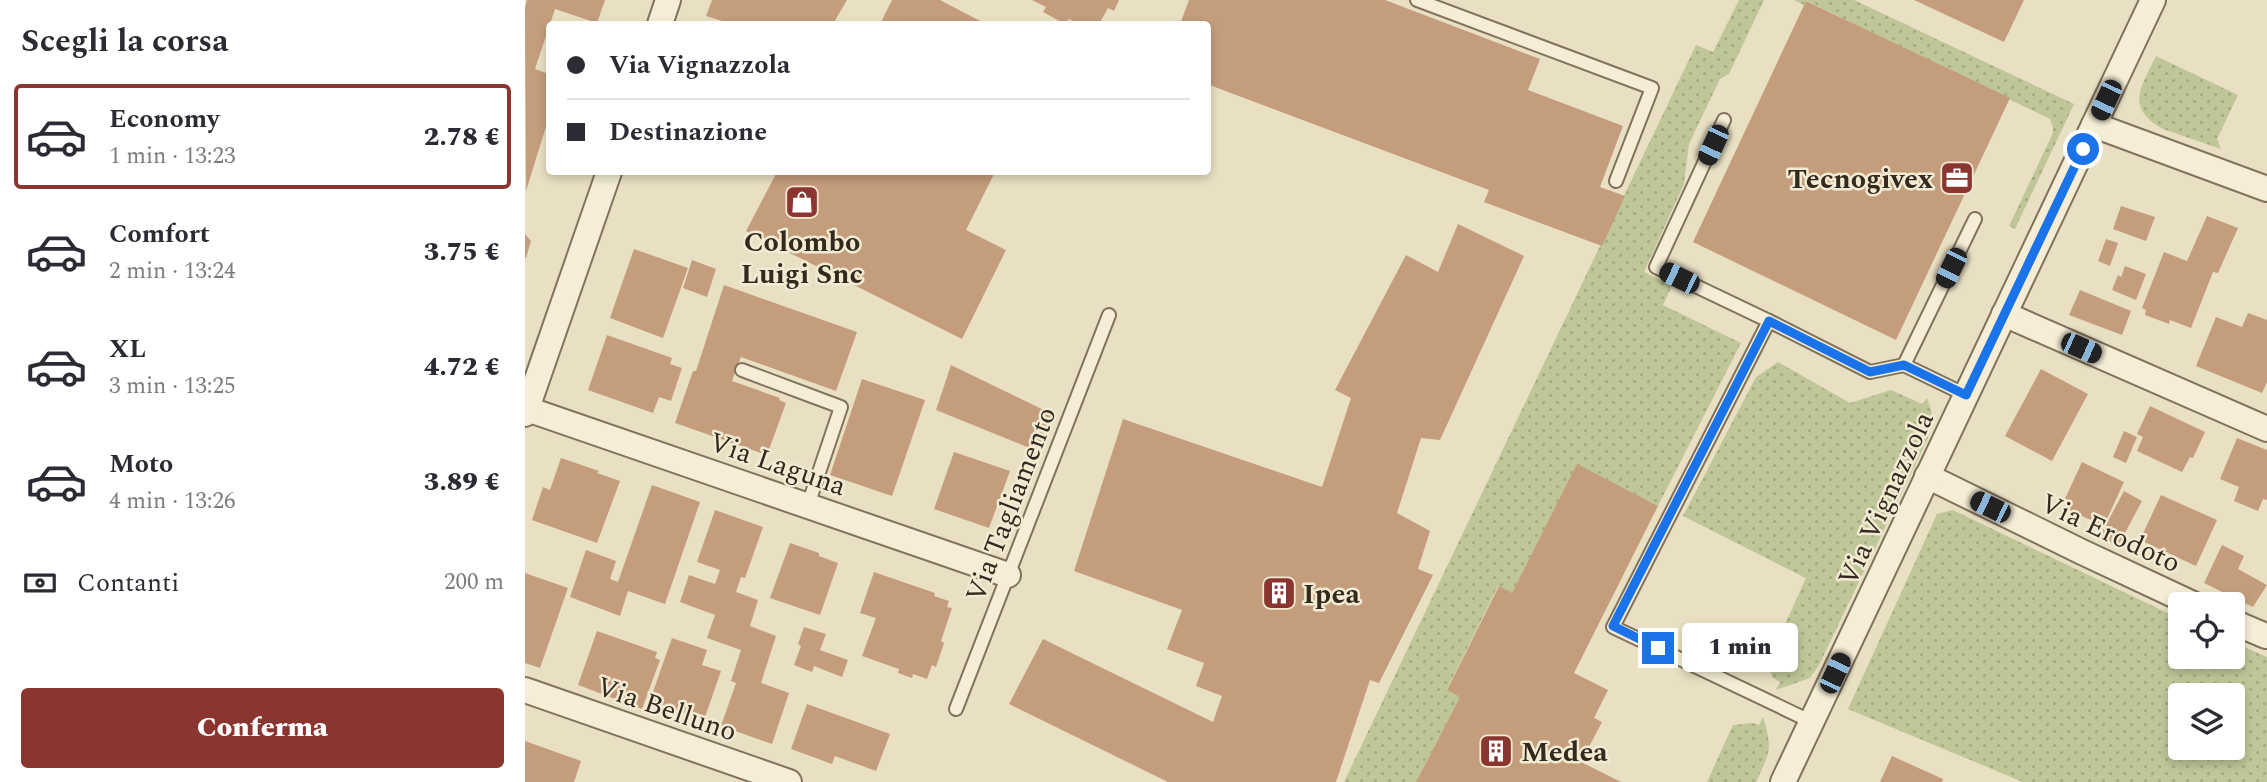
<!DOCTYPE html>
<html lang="it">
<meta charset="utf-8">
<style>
body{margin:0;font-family:Spectral,serif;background:#f2f2f3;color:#2b2b33;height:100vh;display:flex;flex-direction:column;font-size:26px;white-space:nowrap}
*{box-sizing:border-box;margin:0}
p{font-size:23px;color:#7c7c81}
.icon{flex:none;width:38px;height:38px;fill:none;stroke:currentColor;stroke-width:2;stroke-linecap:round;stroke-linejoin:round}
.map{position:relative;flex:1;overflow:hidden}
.side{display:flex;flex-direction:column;background:#fff;width:525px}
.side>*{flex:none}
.top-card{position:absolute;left:21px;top:21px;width:665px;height:154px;border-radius:7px;box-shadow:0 4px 10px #0003;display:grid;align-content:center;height:154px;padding:0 21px;background:#fff}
.tools{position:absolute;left:1643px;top:592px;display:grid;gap:14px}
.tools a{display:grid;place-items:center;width:77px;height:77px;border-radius:7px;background:#fff;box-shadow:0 4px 10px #0003;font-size:35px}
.end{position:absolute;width:32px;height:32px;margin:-16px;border:9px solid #1a73e8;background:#fff;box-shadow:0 0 0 4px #fff}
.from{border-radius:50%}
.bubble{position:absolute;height:49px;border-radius:7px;background:#fff;box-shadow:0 4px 10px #0003;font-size:23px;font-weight:800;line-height:49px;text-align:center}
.car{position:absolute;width:21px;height:42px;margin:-21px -10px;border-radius:9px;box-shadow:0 0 5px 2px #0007;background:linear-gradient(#222 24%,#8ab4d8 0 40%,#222 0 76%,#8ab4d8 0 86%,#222 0)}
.top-card b{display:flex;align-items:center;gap:24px;height:66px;font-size:26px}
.top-card b+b{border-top:2px solid #e1e1e2}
.top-card i{width:18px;height:18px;background:#2b2b33}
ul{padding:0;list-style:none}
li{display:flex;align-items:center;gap:21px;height:105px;margin:0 14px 10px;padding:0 7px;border:4px solid transparent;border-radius:7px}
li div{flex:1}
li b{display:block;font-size:26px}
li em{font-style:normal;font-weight:800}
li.selected{border-color:#8b3531}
li>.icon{width:63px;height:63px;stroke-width:1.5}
h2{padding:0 21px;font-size:32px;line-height:84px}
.pay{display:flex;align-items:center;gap:18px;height:77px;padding:0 21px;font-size:26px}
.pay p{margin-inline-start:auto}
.action{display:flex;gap:14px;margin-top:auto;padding:14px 21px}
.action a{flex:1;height:80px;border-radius:7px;background:#8b3531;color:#fff;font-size:28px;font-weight:800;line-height:80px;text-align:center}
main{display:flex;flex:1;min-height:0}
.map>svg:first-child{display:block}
</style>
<main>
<section class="side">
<h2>Scegli la corsa</h2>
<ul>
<li class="selected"><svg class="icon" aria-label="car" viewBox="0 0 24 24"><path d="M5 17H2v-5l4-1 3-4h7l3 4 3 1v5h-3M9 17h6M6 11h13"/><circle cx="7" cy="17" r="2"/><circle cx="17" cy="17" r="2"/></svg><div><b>Economy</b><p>1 min · 13:23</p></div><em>2.78 €</em></li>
<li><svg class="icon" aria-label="car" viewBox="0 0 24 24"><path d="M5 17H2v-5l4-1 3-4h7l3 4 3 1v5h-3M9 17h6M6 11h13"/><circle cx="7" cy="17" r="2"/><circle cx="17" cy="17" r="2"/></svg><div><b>Comfort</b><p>2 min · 13:24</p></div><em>3.75 €</em></li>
<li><svg class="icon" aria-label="car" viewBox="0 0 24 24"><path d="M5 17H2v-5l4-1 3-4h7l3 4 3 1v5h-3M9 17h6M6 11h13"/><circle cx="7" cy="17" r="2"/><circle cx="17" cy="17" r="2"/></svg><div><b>XL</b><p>3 min · 13:25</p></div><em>4.72 €</em></li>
<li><svg class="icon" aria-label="car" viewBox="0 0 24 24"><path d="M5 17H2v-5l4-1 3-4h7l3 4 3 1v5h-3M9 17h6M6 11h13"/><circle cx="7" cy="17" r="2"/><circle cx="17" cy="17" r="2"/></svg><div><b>Moto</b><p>4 min · 13:26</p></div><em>3.89 €</em></li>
</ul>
<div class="pay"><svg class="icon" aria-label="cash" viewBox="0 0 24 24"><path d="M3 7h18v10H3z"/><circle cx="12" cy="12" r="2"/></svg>Contanti<p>200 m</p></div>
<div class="action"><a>Conferma</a></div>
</section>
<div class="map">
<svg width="1742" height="782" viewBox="0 0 1742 782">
<defs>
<pattern id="grass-dots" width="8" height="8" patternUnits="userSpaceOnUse" patternTransform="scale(1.75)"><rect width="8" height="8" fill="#bfc698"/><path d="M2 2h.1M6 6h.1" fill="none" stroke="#a5aa83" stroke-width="1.8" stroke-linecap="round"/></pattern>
</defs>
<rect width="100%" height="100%" fill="#e9e0c3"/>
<!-- grass -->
<g fill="url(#grass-dots)" fill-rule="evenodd">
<polygon points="1214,0 1239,0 1204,74 1195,79 1164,144 1159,184 1119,272 1147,286 1138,305 1216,343 1133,506 1052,465 987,593 973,586 922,689 935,697 891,782 819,782 1171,45 1188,52"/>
<polygon points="1269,0 1329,0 1549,104 1490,229 1484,226 1528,133 1528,128 1525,119 1282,1 1279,5"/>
<path d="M1631,56L1713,95L1692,139L1696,149L1638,129C1600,108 1616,87 1631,56Z"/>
<polygon points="1253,362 1325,403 1366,390 1397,404 1402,398 1407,413 1403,438 1294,665 1285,678 1251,690 1255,682 1248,678 1242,664 1281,578 1158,516 1231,377"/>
<path d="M1428,510L1655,619L1656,656H1708V642L1742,657V782H1498L1323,709L1412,514ZM1656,695H1708V747H1656Z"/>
<path d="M1238,717C1248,750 1245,752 1231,782H1182L1208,725L1228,723L1234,725Z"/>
</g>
<!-- building -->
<g fill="#c49d7c">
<polygon points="2,0 80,0 72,23 30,9 10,69 24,74 24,117 1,191 0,8"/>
<polygon points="187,0 322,0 308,24 207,24 181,16"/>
<polygon points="367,0 415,0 461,24 355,24"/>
<polygon points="507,0 594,0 589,11 583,8 574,24 554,24 544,19 540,24 518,12 521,7"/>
<polygon points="664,0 860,0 1015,59 1003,90 1098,126 1075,187 1100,196 1077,246 959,202 964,190 682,84 682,24 655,24"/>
<polygon points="1389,0 1499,0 1479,42"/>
<polygon points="1281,1 1485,98 1371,340 1168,242"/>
<polygon points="252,172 470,172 441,230 481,250 437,339 221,231"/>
<polygon points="1596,206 1630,217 1621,241 1588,229"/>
<polygon points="1682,216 1713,228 1693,273 1688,272 1666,328 1645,320 1644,324 1620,315 1621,310 1617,308 1639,252 1662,261"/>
<polygon points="933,224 999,256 915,440 896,438 872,513 905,531 893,569 908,575 854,683 845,680 811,782 643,782 484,704 518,639 688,722 697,696 671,686 679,663 642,649 657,610 549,571 598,419 797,487 826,398 810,390 881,255 913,272"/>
<polygon points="0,234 6,241 1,258 0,258"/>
<polygon points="1581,239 1593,243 1585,266 1573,261"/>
<polygon points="109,249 163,268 138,338 85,318"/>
<polygon points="167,260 191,269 182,297 158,288"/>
<polygon points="1600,266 1621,274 1611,300 1587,290 1593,275 1596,277"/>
<polygon points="199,285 332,332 311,391 216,357 207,381 255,398 254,400 261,403 242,455 150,423 168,371 171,371"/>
<polygon points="1555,290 1606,311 1597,335 1544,315"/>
<polygon points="1723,313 1742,320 1742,382 1737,393 1671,366 1691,317 1717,327"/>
<polygon points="82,335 147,358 145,364 157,368 146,401 134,397 128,413 63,390"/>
<polygon points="426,365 527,414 512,451 411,410"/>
<polygon points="1516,369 1563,394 1527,461 1480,436"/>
<polygon points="337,379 400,400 367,496 305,475"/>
<polygon points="1625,406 1680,432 1668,458 1665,457 1657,472 1612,451 1618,437 1612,434"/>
<polygon points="1599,431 1612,437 1601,463 1588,457"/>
<polygon points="1712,438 1742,450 1742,500 1738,499 1733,511 1709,501 1714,487 1695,479"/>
<polygon points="429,452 485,471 464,528 409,509"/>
<polygon points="36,458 74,471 72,473 95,481 72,543 7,520 18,487 25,490"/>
<polygon points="1557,462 1599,482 1581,521 1579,520 1577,525 1539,508 1541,502 1539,501"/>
<polygon points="1052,464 1133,506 1049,673 1083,690 1069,718 1077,722 1056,762 1096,782 891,782 935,697 922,690 974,586 987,593"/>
<polygon points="127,485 175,502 140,604 103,591 95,616 45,597 61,550 91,561 85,579 93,582"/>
<polygon points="1599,491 1617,501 1593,546 1575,536"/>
<polygon points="1636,495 1692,520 1671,566 1615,540"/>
<polygon points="190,510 238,527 220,578 216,577 211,592 233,600 225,626 251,636 236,683 264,693 247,744 196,726 211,683 206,681 216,650 182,638 190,615 155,602 164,575 190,584 195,570 172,562"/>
<polygon points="265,543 294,553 294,556 313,563 295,615 245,598"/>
<polygon points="1697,545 1719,556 1713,569 1742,585 1728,607 1679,583"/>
<polygon points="349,572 410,593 409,596 424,601 422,607 427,608 416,641 419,643 411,667 407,665 402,679 388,674 387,678 373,673 374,669 337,656 351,618 335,613"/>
<polygon points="0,573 43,588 15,668 0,663"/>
<polygon points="279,627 301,634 295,650 323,660 317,677 289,666 287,672 269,665 276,646 273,644"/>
<polygon points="72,631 132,652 130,658 135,660 117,709 53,685"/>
<polygon points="147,638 182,650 177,665 196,671 179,720 125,700"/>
<polygon points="282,704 365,734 351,771 310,756 307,764 266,749"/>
<polygon points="0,741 56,761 49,782 0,782"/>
<polygon points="1367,756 1418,779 1417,782 1355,782"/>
</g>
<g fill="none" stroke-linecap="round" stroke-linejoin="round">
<!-- service casing -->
<g stroke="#82725c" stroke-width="16">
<g id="service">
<polyline points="892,0 1127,88 1091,181"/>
<polyline points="1199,120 1131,267 1244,321 1088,627 1287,722"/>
<polyline points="1244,321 1345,372 1379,365 1450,219"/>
<polyline points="1379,365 1441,395"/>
<polyline points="217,370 316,407 283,505"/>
<polyline points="431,709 584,315"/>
</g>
</g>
<!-- minor casing -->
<g stroke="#82725c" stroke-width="28">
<g id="minor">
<polyline points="135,24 143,0"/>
<polyline points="1569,125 1742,189"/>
<polyline points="1479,314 1742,429"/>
<polyline points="2,409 483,575"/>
<polyline points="0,414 84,172"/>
<polyline points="1402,476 1557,552 1668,604"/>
<polyline points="1708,622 1741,636"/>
<polyline points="0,690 264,782"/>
<polyline points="1258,782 1628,0"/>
</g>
</g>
<!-- service -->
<use href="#service" stroke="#f5edd5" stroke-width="12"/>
<!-- minor -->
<use href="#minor" stroke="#f5edd5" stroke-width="24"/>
</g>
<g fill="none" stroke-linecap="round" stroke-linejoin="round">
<!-- route -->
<polyline stroke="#1a73e8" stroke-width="9" points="1133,648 1088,626 1244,321 1345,372 1379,365 1441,395 1558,149"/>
</g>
<!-- icons -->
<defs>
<g id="office-square" transform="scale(1.75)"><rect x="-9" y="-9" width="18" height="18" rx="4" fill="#8b3531" stroke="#f2ead2"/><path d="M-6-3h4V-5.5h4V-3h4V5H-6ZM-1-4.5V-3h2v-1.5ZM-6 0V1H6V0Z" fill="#fff"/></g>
<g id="shop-square" transform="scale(1.75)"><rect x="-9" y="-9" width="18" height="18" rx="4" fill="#8b3531" stroke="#f2ead2"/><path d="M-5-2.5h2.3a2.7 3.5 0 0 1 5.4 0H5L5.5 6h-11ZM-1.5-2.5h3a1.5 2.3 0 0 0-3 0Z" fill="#fff"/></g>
<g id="building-square" transform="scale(1.75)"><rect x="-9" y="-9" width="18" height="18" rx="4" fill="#8b3531" stroke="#f2ead2"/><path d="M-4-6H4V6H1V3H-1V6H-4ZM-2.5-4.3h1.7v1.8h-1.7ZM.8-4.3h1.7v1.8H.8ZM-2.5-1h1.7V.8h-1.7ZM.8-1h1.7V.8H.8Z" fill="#fff"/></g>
</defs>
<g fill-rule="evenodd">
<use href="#office-square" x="1432" y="178"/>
<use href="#shop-square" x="277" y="202"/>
<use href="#building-square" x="754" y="593"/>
<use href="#building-square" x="971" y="751"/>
</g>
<g text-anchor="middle" stroke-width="5" stroke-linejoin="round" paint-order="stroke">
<!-- poi labels -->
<g font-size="28" font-weight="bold" fill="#33291e" stroke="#f2ead2" text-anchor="start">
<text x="1408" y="188" text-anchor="end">Tecnogivex</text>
<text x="277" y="251" text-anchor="middle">Colombo<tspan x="277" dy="32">Luigi Snc</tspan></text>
<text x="778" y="603">Ipea</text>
<text x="996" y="761">Medea</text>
</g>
<!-- street labels -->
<g font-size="28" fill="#33291e" stroke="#f2ead2">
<text transform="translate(253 463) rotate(19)" y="10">Via Laguna</text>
<text transform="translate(1360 498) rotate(-65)" y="10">Via Vignazzola</text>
<text transform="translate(485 504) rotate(-69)" y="10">Via Tagliamento</text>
<text transform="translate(1586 532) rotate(25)" y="10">Via Erodoto</text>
<text transform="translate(142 708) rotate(19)" y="10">Via Belluno</text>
</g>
</g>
</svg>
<div class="tools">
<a><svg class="icon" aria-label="locate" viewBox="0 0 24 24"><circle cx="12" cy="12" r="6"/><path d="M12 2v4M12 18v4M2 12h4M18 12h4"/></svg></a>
<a><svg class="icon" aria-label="layers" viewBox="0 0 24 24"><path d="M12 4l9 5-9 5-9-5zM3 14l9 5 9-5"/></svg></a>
</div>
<i class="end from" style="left:1558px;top:149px"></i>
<i class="end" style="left:1133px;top:648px"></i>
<div class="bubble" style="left:1157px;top:623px;width:116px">1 min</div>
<i class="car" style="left:1581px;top:100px;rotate:205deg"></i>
<i class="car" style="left:1188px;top:145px;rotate:205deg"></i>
<i class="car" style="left:1426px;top:268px;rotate:206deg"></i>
<i class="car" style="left:1154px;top:278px;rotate:296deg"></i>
<i class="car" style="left:1556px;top:348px;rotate:114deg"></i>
<i class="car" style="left:1465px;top:507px;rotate:296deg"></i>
<i class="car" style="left:1310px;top:673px;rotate:25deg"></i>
<div class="top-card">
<b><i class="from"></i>Via Vignazzola</b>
<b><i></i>Destinazione</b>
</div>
</div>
</main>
